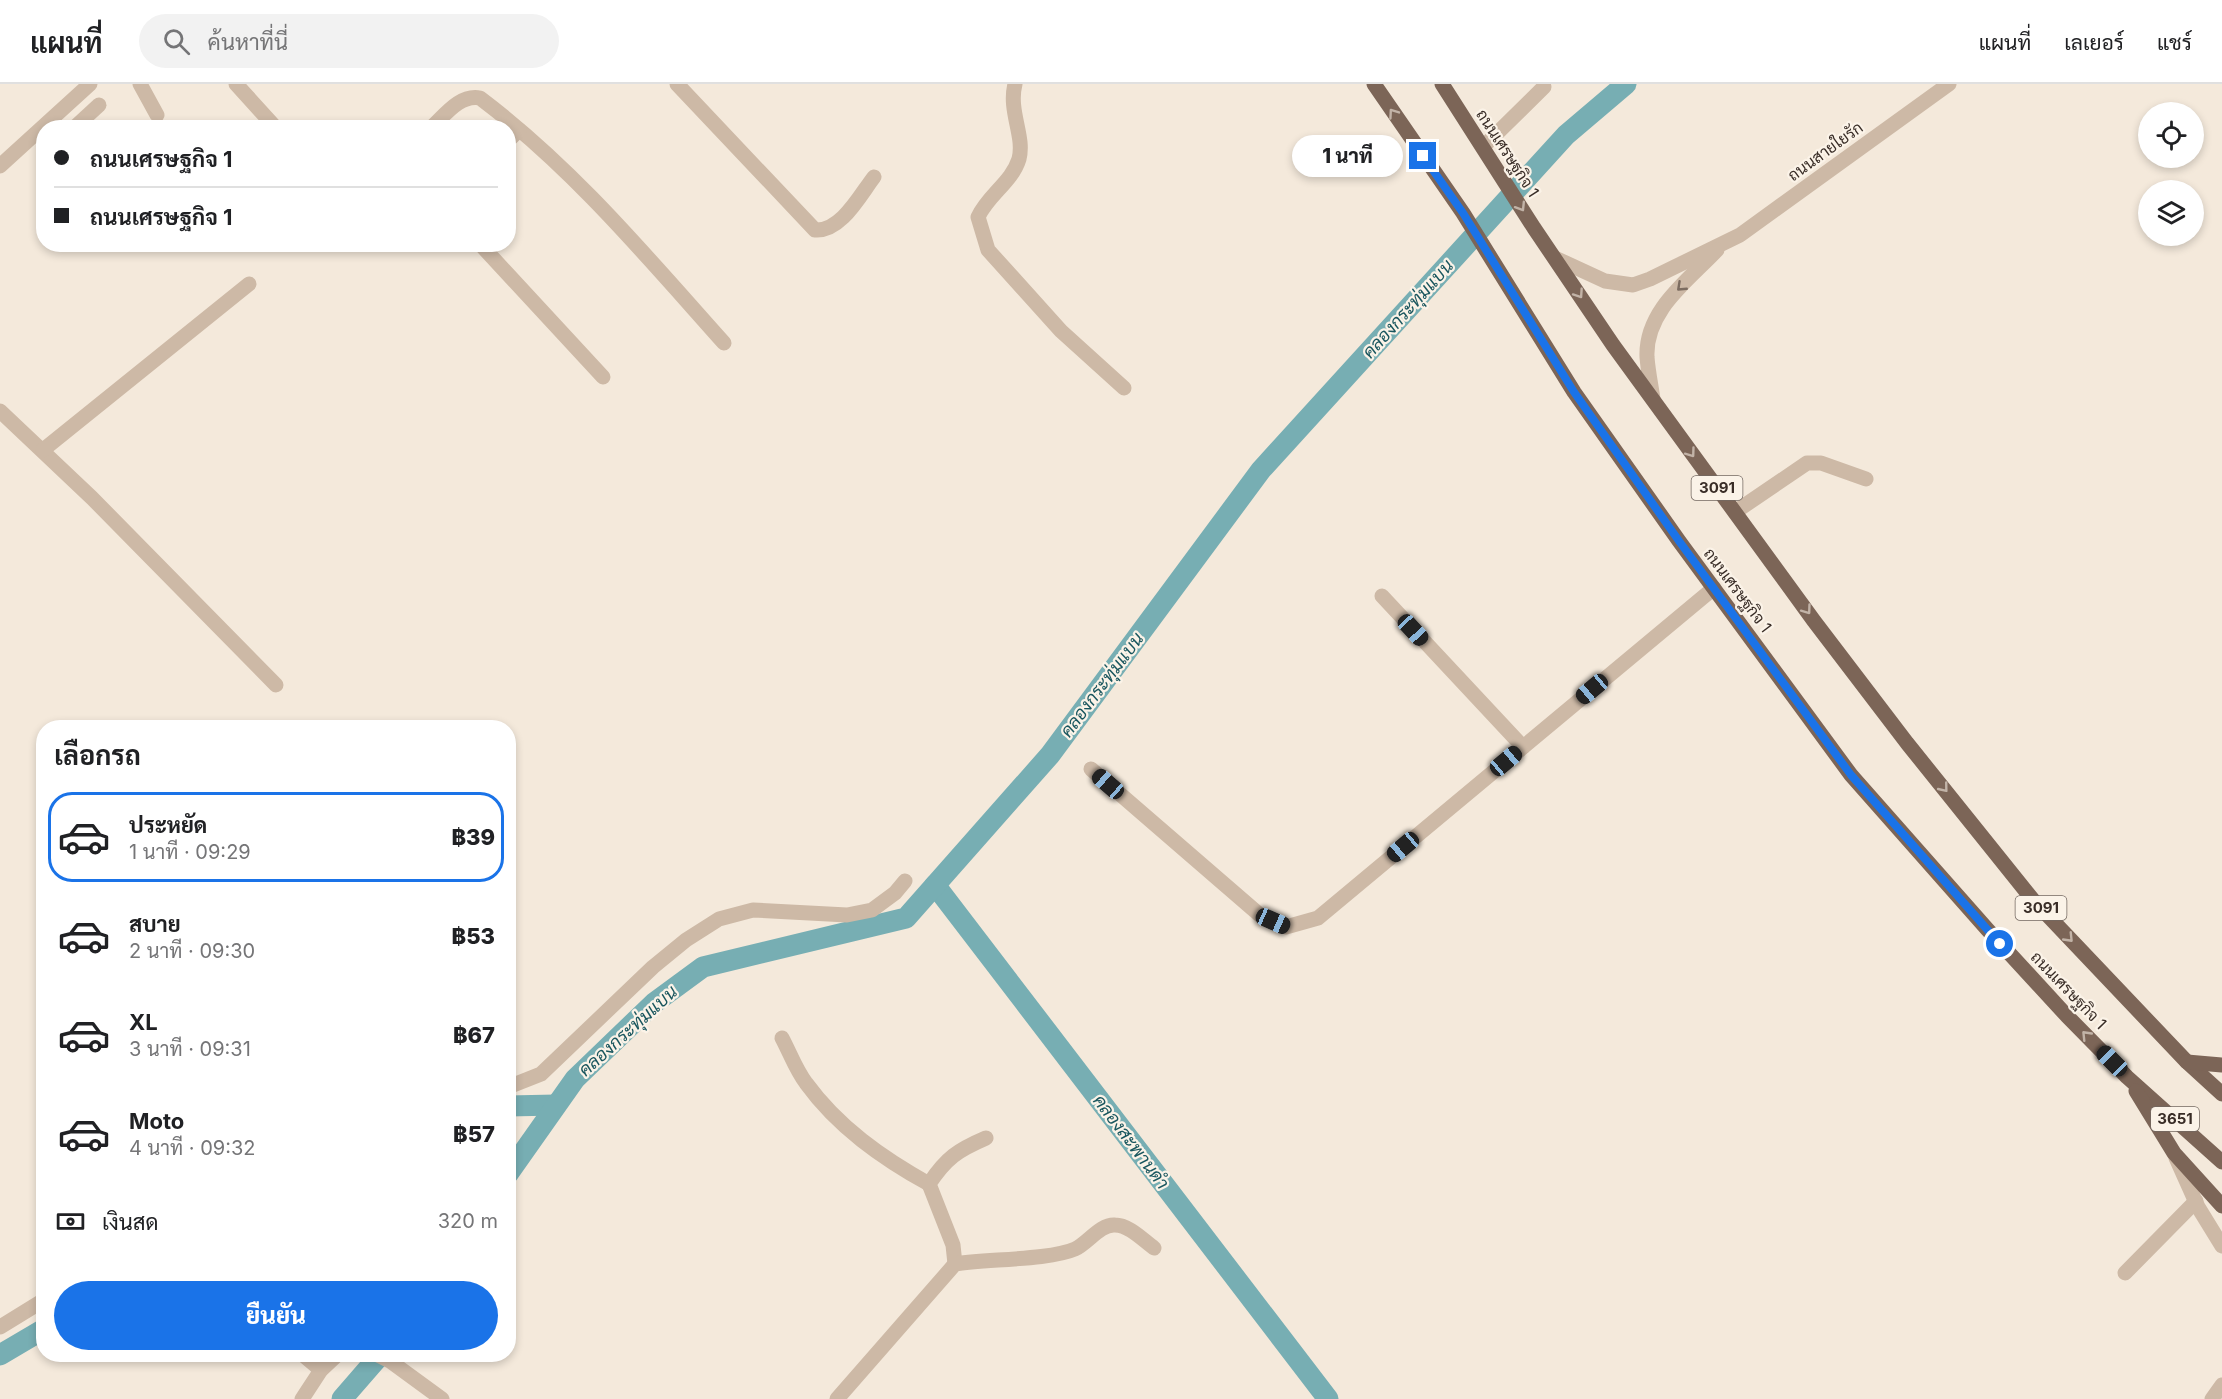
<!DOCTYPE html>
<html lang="th">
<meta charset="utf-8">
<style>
body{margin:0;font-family:Inter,Sarabun,sans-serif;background:#f2f2f2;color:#202124;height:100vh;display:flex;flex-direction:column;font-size:22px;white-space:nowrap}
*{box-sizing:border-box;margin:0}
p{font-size:20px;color:#757577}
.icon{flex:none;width:33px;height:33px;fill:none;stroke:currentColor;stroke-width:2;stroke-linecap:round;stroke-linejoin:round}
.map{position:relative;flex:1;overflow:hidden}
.sheet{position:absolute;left:36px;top:636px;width:480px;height:642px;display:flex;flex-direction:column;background:#fff;border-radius:24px;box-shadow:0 3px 9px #0003}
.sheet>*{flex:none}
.banner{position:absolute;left:36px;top:36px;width:480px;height:132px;border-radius:24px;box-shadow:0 3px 9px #0003;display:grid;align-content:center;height:132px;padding:0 18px;background:#fff}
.fabs{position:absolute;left:2138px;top:18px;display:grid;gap:12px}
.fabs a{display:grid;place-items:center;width:66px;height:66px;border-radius:50%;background:#fff;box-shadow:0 3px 9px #0003;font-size:30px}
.end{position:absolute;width:27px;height:27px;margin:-14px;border:8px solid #1a73e8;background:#fff;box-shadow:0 0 0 3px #fff}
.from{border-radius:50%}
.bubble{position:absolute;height:42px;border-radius:21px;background:#fff;box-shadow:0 3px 9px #0003;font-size:20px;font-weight:800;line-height:42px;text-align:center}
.car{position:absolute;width:18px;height:36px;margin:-18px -9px;border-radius:8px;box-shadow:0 0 4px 2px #0007;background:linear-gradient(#222 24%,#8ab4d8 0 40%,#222 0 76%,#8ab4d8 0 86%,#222 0)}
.banner b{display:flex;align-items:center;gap:21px;height:57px;font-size:22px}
.banner b+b{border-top:2px solid #e0e0e0}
.banner i{width:15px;height:15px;background:#202124}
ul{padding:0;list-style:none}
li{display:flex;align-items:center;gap:18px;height:90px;margin:0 12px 9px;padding:0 6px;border:3px solid transparent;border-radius:24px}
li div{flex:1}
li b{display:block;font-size:22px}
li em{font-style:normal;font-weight:800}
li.selected{border-color:#1a73e8}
li>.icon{width:54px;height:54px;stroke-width:1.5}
h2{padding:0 18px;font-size:27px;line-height:72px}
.pay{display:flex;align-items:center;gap:15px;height:66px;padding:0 18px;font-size:22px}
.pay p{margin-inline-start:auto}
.action{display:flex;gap:12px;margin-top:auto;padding:12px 18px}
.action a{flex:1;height:69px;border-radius:36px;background:#1a73e8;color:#fff;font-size:24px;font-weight:800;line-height:69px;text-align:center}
header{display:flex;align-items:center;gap:36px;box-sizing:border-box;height:84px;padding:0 30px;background:#fff;border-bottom:2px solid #e0e0e0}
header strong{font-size:28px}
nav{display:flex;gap:33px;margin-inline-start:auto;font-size:21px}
.search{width:420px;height:54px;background:#f2f2f2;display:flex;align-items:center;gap:15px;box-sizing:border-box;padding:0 21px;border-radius:33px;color:#757577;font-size:22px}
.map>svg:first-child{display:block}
</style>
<header>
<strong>แผนที่</strong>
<div class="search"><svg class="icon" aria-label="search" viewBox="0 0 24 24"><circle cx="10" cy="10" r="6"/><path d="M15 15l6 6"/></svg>ค้นหาที่นี่</div>
<nav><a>แผนที่</a><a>เลเยอร์</a><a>แชร์</a></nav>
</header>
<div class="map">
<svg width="2222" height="1315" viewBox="0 0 2222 1315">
<rect width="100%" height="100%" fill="#f4e9db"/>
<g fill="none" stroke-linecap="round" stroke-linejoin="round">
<!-- canal -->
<g stroke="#77aeb3" stroke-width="21">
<polyline points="935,801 1328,1315"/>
<polyline points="508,1022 556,1021"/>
<polyline points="508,1090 575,995 654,919 703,883 906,834 1050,671 1261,386 1566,51 1626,0"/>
<polyline points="0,1271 44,1245"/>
<polyline points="342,1315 381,1270"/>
</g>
<!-- minor -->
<g stroke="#cdb9a6" stroke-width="15">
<polyline points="140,0 157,31"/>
<polyline points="236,0 276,44"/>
<path d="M677,0L815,146C841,148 860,111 874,93"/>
<path d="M1015,0C1008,27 1025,52 1019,75C1012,98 988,111 978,133L988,166L1061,247L1124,304"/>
<polyline points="74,44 99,21"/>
<path d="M431,44C445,31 460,10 480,14C573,84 647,173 724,259"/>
<polyline points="508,57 519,46"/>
<polyline points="1483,63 1544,3"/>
<polyline points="0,82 90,0"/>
<polyline points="480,160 603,293"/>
<polyline points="1555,174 1605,197 1633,201 1650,195 1740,151 1949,0"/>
<path d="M1653,315C1651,301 1648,287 1647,273C1645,226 1689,196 1717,166"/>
<polyline points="0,327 92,414 276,601"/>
<polyline points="43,366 249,200"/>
<polyline points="1735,428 1807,379 1821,379 1866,395"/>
<polyline points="1382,512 1523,663"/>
<polyline points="1091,685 1261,832 1286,843 1318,834 1714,504"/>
<path d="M782,954C790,969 796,986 806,999C838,1043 882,1074 929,1100"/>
<polyline points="508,1003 541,990 653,883 686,856 719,835 753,826 847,831 872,826 895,809 905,797"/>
<polyline points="2176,1074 2198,1123 2222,1162"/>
<path d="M955,1180L953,1161L929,1100C946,1074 958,1066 986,1054"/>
<polyline points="2125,1189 2196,1117"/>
<polyline points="0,1243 44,1216"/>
<polyline points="302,1270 321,1286"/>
<polyline points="376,1270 390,1277 442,1315"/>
<polyline points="302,1315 321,1286 338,1270"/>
<path d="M837,1315L955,1180C986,1175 1050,1176 1075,1165C1088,1159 1100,1140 1115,1141C1129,1141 1143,1156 1154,1164"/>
<polyline points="2212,1315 2222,1301"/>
</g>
<!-- major -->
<g stroke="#7c6557" stroke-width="15">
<polyline points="1374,0 1463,129 1574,308 1679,457 1851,691 1987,845 2067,932 2127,993 2222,1078"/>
<polyline points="1442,0 1534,144 1613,261 1814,537 1907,659 2033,816 2187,978 2222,1010"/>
<polyline points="2187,978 2222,981"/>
<polyline points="2136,1007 2174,1069 2222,1122"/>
</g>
</g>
<!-- one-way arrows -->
<defs><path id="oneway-chevron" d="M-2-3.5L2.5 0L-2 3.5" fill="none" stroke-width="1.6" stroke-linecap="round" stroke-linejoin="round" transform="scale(1.5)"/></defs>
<g stroke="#c2b3a7">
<use href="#oneway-chevron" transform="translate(1393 29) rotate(-125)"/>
<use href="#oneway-chevron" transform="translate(1521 123) rotate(58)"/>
<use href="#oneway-chevron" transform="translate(1579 210) rotate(56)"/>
<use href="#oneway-chevron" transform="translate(1691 369) rotate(54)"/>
<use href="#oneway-chevron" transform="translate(1807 526) rotate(54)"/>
<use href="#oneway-chevron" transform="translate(1944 704) rotate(51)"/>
<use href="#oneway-chevron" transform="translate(2069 854) rotate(46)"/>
<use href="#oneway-chevron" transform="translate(2086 951) rotate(-134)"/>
</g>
<use stroke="#7c6c60" href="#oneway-chevron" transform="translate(1681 203) rotate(137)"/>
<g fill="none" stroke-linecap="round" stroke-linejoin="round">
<!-- route -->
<polyline stroke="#1a73e8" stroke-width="8" points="1423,72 1463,129 1574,308 1679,457 1851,691 2000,860"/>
</g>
<g text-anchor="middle" stroke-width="4.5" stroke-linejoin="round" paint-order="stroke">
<!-- shield labels -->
<g fill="#fbf3e8" stroke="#736861" stroke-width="1.5">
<rect x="1691.5" y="392" width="51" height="24" rx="4.5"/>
<rect x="2015.5" y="812" width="51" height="24" rx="4.5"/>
<rect x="2151" y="1023" width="48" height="24" rx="4.5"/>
</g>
<g font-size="15" font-weight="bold" fill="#392d27">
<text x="1717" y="409">3091</text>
<text x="2041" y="829">3091</text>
<text x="2175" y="1040">3651</text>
</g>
<!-- street labels -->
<g font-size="16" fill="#392d27" stroke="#fbf3e8">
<text transform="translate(1825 67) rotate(-36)" y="6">ถนนสายใยรัก</text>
<text transform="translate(1508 69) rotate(57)" y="6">ถนนเศรษฐกิจ 1</text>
<text transform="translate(1738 506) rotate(53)" y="6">ถนนเศรษฐกิจ 1</text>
<text transform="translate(2069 906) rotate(46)" y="6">ถนนเศรษฐกิจ 1</text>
</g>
<!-- water labels -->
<g font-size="18" font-style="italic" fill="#19565e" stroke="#fbf3e8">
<text transform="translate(1408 225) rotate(-48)" y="6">คลองกระทุ่มแบน</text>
<text transform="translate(1102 601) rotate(-53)" y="6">คลองกระทุ่มแบน</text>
<text transform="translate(628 947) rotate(-42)" y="6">คลองกระทุ่มแบน</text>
<text transform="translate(1131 1058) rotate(53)" y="6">คลองสะพานดำ</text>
</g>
</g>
</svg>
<div class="fabs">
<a><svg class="icon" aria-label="locate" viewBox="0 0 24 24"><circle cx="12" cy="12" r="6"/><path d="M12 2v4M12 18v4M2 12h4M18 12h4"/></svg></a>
<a><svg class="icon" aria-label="layers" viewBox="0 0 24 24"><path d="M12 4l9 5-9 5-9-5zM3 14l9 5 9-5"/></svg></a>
</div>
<i class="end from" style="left:2000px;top:860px"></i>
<i class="end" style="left:1423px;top:72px"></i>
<div class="bubble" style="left:1292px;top:51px;width:111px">1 นาที</div>
<i class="car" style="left:1413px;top:546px;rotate:137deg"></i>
<i class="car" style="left:1592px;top:605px;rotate:230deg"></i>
<i class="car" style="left:1506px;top:677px;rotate:50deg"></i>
<i class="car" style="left:1108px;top:700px;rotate:311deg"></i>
<i class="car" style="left:1403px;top:763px;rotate:230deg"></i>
<i class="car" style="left:1273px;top:837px;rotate:114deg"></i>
<i class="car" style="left:2112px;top:977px;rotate:315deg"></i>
<div class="banner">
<b><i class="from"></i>ถนนเศรษฐกิจ 1</b>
<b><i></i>ถนนเศรษฐกิจ 1</b>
</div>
<section class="sheet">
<h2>เลือกรถ</h2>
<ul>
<li class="selected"><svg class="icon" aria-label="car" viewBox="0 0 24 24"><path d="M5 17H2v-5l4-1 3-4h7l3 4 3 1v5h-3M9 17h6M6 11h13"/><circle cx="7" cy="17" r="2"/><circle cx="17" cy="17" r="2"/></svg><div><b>ประหยัด</b><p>1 นาที · 09:29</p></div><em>฿39</em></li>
<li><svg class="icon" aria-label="car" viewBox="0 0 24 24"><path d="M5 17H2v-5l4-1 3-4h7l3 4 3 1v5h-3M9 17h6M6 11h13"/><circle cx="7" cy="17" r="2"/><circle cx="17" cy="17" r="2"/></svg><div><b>สบาย</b><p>2 นาที · 09:30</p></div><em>฿53</em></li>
<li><svg class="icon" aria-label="car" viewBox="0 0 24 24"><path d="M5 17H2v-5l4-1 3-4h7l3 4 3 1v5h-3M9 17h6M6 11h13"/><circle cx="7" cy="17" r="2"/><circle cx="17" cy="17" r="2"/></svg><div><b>XL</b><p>3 นาที · 09:31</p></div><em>฿67</em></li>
<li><svg class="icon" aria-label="car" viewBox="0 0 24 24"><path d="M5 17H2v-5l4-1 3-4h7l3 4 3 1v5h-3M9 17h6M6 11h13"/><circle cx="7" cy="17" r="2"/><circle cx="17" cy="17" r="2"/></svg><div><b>Moto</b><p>4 นาที · 09:32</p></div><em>฿57</em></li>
</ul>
<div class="pay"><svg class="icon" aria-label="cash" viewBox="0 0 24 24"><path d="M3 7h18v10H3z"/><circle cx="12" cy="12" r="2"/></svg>เงินสด<p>320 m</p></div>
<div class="action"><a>ยืนยัน</a></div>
</section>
</div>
